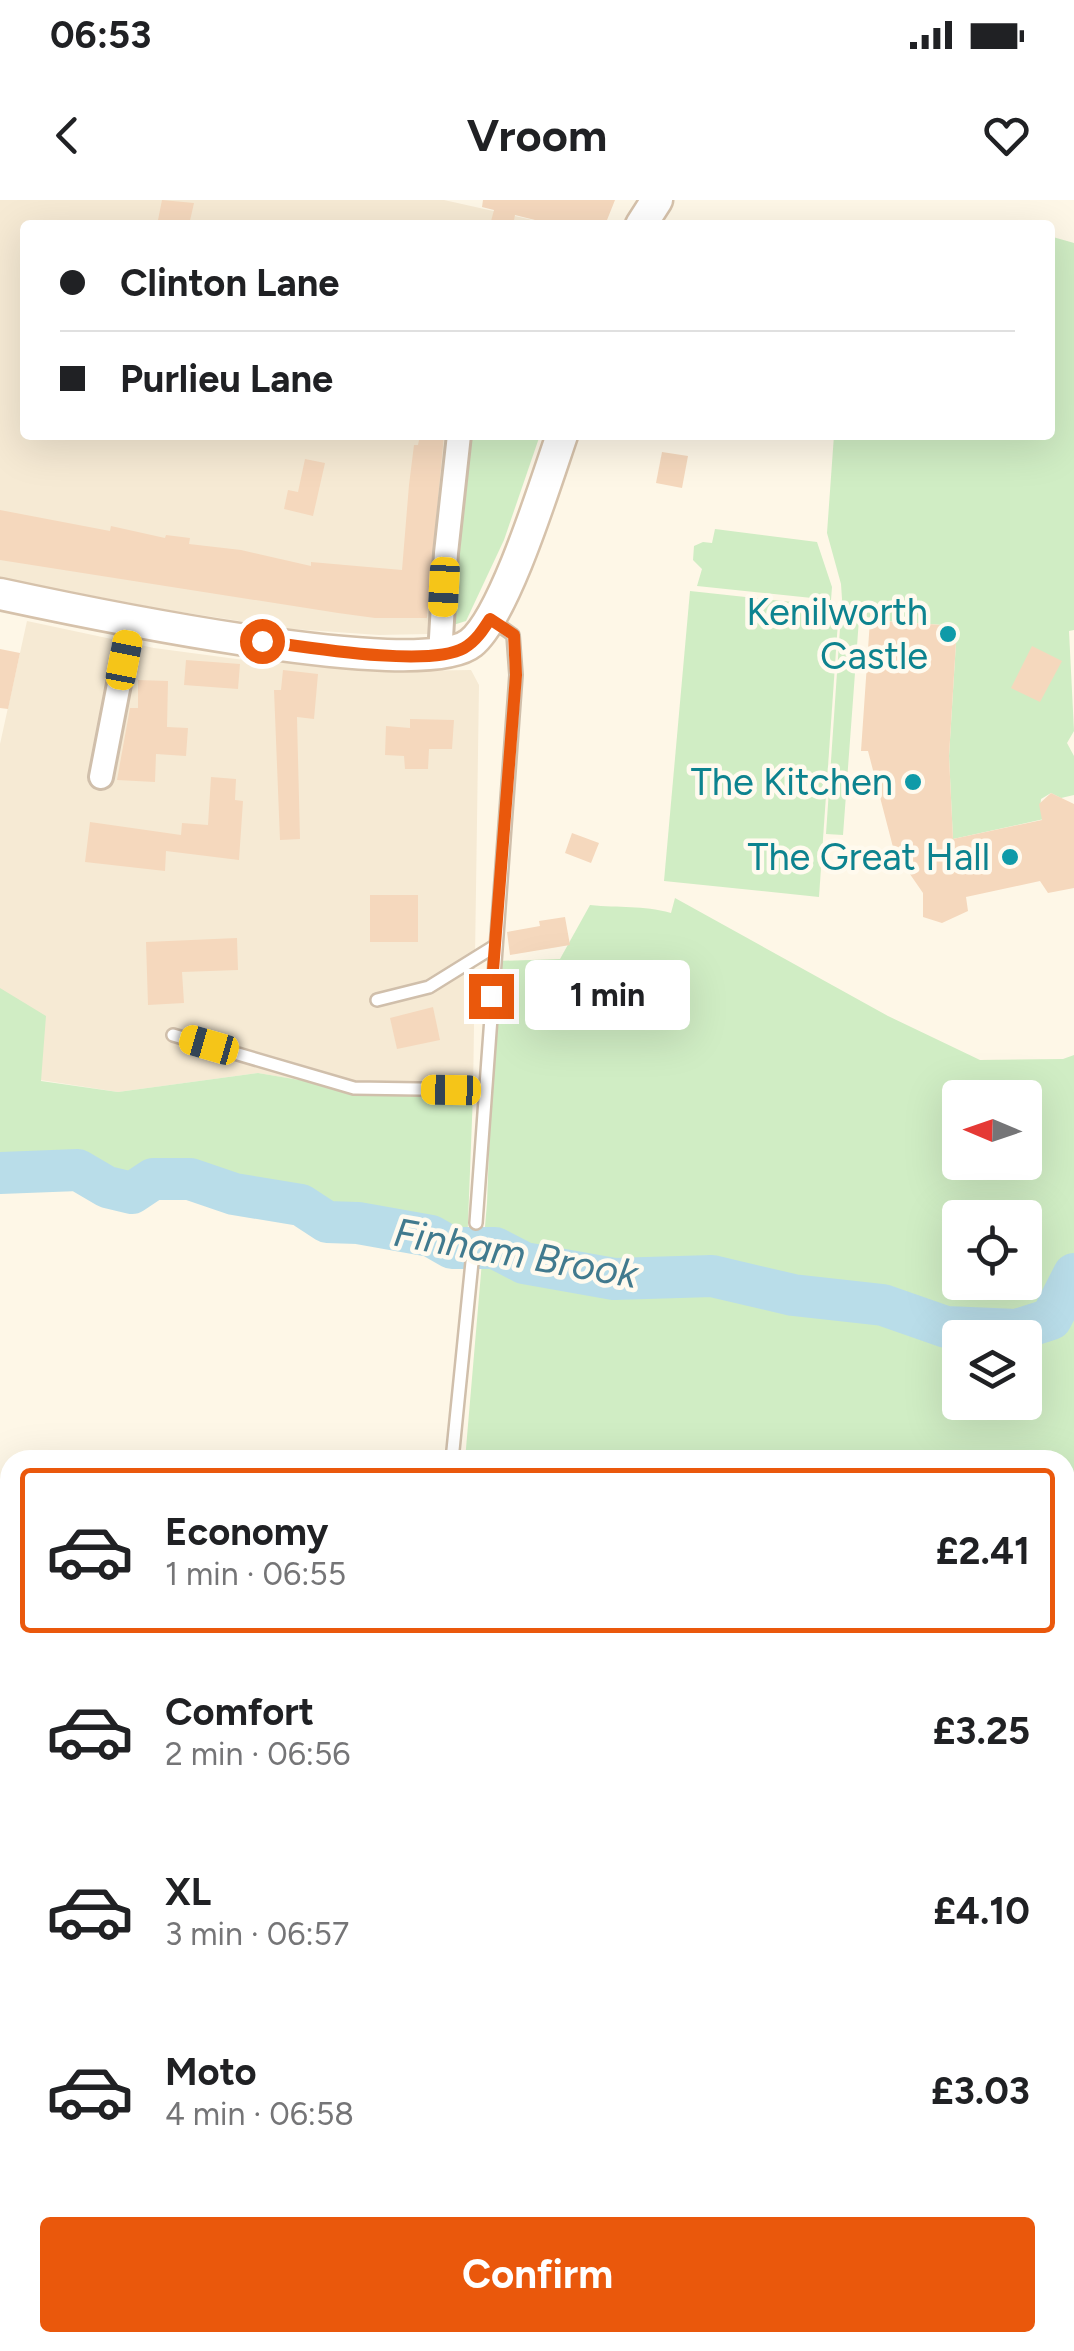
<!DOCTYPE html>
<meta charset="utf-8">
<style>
body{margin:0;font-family:Figtree,sans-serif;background:#f6f6f6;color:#202124;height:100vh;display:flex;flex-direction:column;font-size:38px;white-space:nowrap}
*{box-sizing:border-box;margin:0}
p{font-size:32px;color:#757577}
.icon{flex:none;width:55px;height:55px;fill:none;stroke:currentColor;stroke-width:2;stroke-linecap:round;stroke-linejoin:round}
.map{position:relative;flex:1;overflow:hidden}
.details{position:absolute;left:0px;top:1250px;width:1075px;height:902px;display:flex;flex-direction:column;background:#fff;border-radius:30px 30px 0 0;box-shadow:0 10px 40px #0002}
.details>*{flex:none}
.banner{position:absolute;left:20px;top:20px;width:1035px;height:220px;border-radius:10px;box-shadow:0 10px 40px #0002;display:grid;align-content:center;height:220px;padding:0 40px;background:#fff}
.needle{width:65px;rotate:272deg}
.fabs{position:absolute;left:942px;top:880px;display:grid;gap:20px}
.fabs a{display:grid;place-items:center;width:100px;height:100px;border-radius:10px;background:#fff;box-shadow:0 10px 40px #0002;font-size:50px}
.end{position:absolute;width:45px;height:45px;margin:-22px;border:12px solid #ea580c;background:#fff;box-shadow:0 0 0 5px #fff}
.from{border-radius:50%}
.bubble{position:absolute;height:70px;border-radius:10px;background:#fff;box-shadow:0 10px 40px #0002;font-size:32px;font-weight:700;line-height:70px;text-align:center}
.car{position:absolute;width:30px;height:60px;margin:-30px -15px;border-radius:12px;box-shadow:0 0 8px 2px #0007;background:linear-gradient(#f5c518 24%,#345 0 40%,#f5c518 0 76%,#345 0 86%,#f5c518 0)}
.banner b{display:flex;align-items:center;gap:35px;height:95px;font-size:38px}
.banner b+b{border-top:2px solid #e0e0e0}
.banner i{width:25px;height:25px;background:#202124}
ul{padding:18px 0 0;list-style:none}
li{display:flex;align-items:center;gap:30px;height:165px;margin:0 20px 15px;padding:0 20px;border:5px solid transparent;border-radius:10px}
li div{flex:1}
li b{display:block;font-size:38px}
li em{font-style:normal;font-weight:700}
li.current{border-color:#ea580c}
li>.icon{width:90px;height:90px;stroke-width:1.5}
.action{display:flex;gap:20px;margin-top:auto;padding:20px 40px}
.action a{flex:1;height:115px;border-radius:10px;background:#ea580c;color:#fff;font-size:40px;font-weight:700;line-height:115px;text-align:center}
.status{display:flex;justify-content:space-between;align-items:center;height:70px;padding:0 50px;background:#fff;direction:ltr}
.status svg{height:28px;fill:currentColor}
header{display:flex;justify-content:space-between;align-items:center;height:130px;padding:0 40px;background:#fff;font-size:45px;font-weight:700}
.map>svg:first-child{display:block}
</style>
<div class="status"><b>06:53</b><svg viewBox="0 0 49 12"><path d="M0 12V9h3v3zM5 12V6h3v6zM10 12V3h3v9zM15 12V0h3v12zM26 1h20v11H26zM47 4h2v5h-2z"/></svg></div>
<header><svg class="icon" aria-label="back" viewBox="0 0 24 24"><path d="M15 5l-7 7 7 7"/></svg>Vroom<svg class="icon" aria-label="heart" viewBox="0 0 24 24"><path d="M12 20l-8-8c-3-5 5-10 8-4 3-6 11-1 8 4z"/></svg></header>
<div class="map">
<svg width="1074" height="2151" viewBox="0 0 1074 2151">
<rect width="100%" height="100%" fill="#fef7e7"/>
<!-- residential -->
<g fill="#f6ead4">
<polygon points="0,0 444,0 555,25 25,25 25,235 450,235 434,422 428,434 379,435 292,429 161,409 0,378"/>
<polygon points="27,421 154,448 244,460 407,471 471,470 479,485 473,894 369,892 258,873 118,892 40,880 0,788 0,544"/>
</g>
<!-- green -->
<g fill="#d0edc4" fill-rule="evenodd">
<polygon points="1053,37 1074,43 1074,430 1069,431 1074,531 1067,543 1074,556 1074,595 1061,598 1051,593 1041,599 1040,609 1053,617 953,639 949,556 957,426 859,419 843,635 826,634 842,399 841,384 827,333 834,235 1050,235 1050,58 1054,57"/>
<polygon points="471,235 540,235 504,340 466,421 450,426 458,279"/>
<polygon points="715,329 817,342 832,387 831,400 697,386 702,369 693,360 694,346 703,342 712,343"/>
<polygon points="690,391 839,407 819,697 664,681"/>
<path d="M675,698L888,816L980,860L1063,859L1074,855V2151H272L273,2142H1065V1260H465L487,1003L496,761L560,759L590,705C620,708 642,705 671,713ZM960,898H1025V962H960ZM960,1018H1025V1082H960ZM960,1138H1025V1202H960Z"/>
<polygon points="0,788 46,816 41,881 118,892 258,873 359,890 473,894 467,1048 452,1048 430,1036 358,1023 327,1022 301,1005 234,994 190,979 153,979 132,993 107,987 78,970 0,973"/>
</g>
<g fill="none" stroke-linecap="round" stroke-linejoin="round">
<!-- river -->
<polyline stroke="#b9dde9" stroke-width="42" points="0,973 78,970 107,987 132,993 153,979 190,979 234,994 301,1005 327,1022 358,1023 431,1036 452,1048 495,1048 524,1063 614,1079 712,1076 793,1095 883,1105 946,1127 1017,1130 1051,1119 1074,1074"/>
</g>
<!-- building -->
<g fill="#f5d8bd">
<polygon points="162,0 194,3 189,25 157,25"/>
<polygon points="483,0 615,0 605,25 555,25 515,15 513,25 490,25 494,10 482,7"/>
<polygon points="420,235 444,235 427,418 375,418 338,413 0,360 0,310 110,331 111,326 165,338 166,335 190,338 189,344 241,350 311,366 311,362 402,370 409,285 414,245 418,245"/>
<polygon points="662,252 688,256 682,288 656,283"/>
<polygon points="305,259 325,263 313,316 284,309 288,290 298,292"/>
<polygon points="870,420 957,426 949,556 953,639 1042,620 1039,604 1051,593 1074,604 1074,688 1048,693 1040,681 966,697 968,711 942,723 923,717 923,693 894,651 868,551 861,551"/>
<polygon points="1032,446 1062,461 1040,502 1011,488"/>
<polygon points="0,449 20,453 8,509 0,508"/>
<polygon points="186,460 240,464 238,489 184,485"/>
<polygon points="283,470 318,474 314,519 297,517 300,639 280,640 274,490 281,490"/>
<polygon points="138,480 168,481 167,527 188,528 186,556 156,554 155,582 117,580 130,508 138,508"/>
<polygon points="410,519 454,520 452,549 429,549 428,569 405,569 404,556 385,555 386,526 410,528"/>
<polygon points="211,577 236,579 235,600 243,601 239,660 166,651 165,671 85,662 90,622 181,635 182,623 208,625"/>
<polygon points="572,633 599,643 591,663 565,653"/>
<rect x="370" y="695" width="48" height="47"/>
<polygon points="565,717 570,745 510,755 507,732 540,726 539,721"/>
<polygon points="237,738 238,770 182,772 184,803 148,805 146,742"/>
<polygon points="433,807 440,840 397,849 390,818"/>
</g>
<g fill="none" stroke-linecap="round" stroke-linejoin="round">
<!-- lane casing -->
<g stroke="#d0bfab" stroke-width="16">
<g id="lane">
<polyline points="377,800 429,787 495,746"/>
<polyline points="173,835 354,888 484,890"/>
<polyline points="476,1023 516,475 513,435 490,419"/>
<polyline points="452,1260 472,1062"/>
<polyline points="272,2151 273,2142"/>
</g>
</g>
<!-- street casing -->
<g stroke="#d0bfab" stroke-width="28">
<g id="street">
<polyline points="440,455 446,353 459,235"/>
<polyline points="101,577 131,422"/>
</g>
</g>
<!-- secondary casing -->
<g stroke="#d6c2ab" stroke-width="35">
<g id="secondary">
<polyline points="641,25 657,0"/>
<path d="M0,394C74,410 421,484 471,443C505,416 546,281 562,235"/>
</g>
</g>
<!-- lane -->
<use href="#lane" stroke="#fff" stroke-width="11"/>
<!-- street -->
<use href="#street" stroke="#fff" stroke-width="22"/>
<!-- secondary -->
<use href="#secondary" stroke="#fff" stroke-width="30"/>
</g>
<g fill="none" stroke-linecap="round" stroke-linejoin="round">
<!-- route -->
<path stroke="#ea580c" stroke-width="12" d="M262,441C306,447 429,468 464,448C476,441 483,430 490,419L514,435L516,475L491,796"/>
</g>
<!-- markers -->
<g fill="#0f9aa8" stroke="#fffaee" stroke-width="4">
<circle cx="948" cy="434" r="10"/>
<circle cx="913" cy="582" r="10"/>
<circle cx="1010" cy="657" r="10"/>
</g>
<g text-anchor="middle" stroke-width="9" stroke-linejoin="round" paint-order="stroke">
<!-- culture labels -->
<g font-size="38" fill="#0d838f" stroke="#fffaee" text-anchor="end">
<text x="928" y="425">Kenilworth<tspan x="928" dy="44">Castle</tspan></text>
<text x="893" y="595">The Kitchen</text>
<text x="990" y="670">The Great Hall</text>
</g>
<!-- water labels -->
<g font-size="40" font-style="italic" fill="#417a8e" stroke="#fffaee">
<text transform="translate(516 1053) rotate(10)" y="14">Finham Brook</text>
</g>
</g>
</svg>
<div class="fabs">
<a><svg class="needle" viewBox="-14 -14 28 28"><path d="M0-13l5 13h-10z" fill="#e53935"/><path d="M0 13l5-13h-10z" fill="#757577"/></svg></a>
<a><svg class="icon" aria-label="locate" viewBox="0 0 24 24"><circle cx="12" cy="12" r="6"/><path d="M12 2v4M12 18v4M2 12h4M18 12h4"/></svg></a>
<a><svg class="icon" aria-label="layers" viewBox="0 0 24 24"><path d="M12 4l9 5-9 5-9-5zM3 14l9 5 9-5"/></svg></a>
</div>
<i class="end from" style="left:262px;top:441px"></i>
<i class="end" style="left:491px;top:796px"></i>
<div class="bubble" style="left:525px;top:760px;width:165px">1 min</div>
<i class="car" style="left:444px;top:387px;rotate:183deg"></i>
<i class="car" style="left:124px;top:460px;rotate:11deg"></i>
<i class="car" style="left:209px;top:845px;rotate:286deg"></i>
<i class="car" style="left:451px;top:890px;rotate:271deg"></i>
<div class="banner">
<b><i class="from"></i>Clinton Lane</b>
<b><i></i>Purlieu Lane</b>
</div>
<section class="details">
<ul>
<li class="current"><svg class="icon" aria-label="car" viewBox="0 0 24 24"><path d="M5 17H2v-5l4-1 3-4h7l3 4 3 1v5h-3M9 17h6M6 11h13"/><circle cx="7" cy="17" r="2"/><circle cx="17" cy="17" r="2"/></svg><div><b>Economy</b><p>1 min · 06:55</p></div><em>£2.41</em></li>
<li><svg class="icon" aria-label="car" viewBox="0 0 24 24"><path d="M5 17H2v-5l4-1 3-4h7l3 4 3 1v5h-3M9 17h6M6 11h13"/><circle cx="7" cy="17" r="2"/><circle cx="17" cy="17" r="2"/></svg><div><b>Comfort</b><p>2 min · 06:56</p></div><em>£3.25</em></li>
<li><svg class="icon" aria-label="car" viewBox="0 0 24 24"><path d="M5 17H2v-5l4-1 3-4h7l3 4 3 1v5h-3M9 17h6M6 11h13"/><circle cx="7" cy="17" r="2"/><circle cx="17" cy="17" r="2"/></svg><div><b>XL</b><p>3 min · 06:57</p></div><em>£4.10</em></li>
<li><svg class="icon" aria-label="car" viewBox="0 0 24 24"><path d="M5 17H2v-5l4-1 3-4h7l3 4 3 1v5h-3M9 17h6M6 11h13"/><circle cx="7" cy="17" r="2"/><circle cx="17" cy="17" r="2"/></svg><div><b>Moto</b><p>4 min · 06:58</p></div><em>£3.03</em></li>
</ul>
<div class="action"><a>Confirm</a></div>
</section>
</div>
